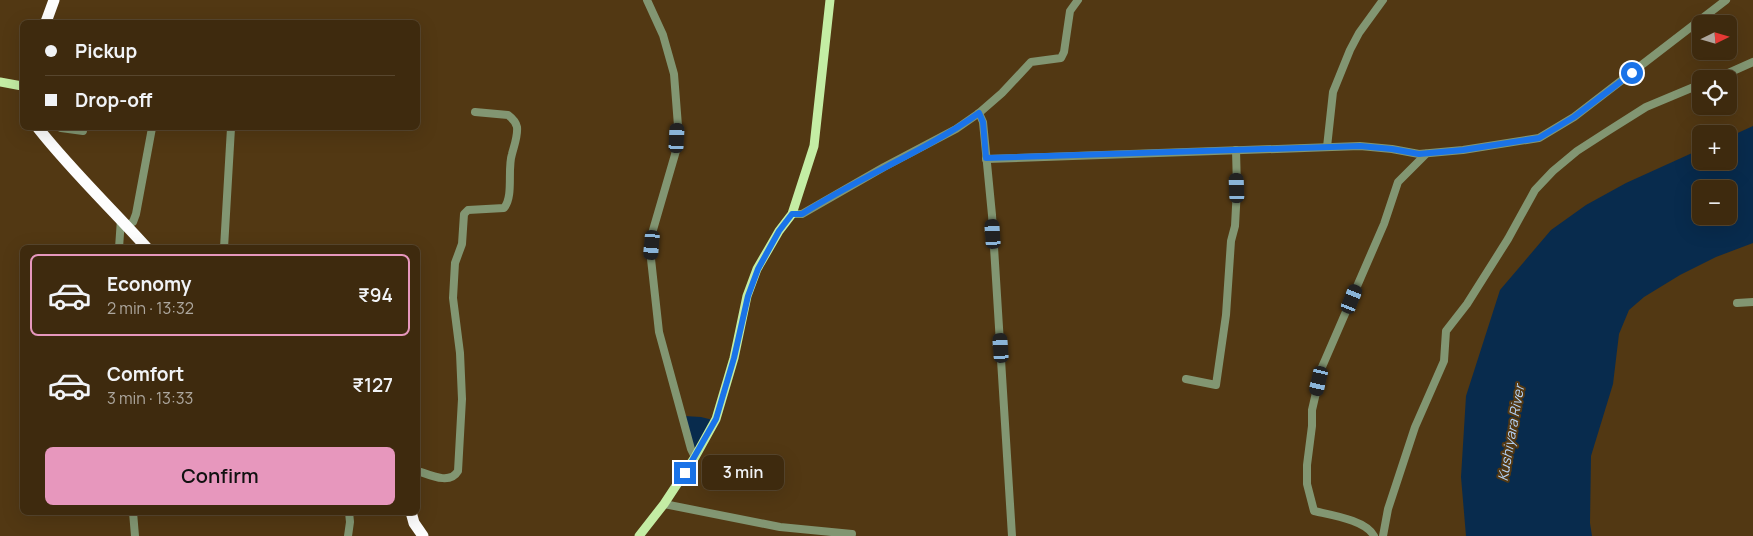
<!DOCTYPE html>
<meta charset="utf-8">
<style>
body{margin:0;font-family:Manrope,sans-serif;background:#49361c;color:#f1f3f6;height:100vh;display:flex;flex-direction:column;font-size:19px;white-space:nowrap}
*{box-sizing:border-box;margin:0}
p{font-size:16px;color:#ada79e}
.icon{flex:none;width:28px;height:28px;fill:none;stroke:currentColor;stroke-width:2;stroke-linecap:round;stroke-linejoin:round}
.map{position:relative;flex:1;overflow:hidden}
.side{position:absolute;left:20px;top:245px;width:400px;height:270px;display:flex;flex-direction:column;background:#3e2a0e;border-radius:8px;box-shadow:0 5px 20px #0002,0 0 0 1px #57462e}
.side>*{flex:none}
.guide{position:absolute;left:20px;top:20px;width:400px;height:110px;border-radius:8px;box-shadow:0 5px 20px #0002,0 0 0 1px #57462e;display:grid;align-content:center;height:110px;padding:0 25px;background:#3e2a0e}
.needle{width:32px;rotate:85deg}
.fabs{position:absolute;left:1692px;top:15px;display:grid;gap:10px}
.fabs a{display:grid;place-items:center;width:45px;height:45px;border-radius:8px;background:#3e2a0e;box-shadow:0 5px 20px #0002,0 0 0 1px #57462e;font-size:25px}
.end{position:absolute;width:22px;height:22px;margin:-11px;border:6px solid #1a73e8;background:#fff;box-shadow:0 0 0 2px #fff}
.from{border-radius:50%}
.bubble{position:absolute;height:35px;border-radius:8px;background:#3e2a0e;box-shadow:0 5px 20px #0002,0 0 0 1px #57462e;font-size:16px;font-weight:600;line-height:35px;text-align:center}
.car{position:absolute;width:15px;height:30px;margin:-15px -8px;border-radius:6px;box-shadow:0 0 4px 1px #0007;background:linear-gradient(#222 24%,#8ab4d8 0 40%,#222 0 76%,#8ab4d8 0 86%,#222 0)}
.guide b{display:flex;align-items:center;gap:18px;height:48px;font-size:19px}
.guide b+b{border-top:1px solid #57462e}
.guide i{width:12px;height:12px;background:#f1f3f6}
ul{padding:9px 0 0;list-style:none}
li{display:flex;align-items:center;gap:15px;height:82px;margin:0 10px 8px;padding:0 15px;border:2px solid transparent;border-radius:8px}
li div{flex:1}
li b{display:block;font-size:19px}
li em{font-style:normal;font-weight:600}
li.on{border-color:#e797bd}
li>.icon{width:45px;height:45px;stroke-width:1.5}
.button{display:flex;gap:10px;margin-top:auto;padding:10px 25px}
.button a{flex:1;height:58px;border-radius:8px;background:#e797bd;color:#111;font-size:20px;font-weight:600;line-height:58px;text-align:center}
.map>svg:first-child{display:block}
</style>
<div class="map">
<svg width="1753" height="536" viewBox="0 0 1753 536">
<rect width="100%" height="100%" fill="#523813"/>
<!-- water -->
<g fill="#082b4d" fill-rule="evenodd">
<path d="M1753,126V243L1716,257L1680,275L1644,297L1629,310L1619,334L1613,384L1591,456L1590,523L1592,536H1466L1461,477L1466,396L1500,290L1551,230L1586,205L1626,183L1701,149V161H1729V137ZM1701,189H1729V216H1701Z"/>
<polygon points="684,416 701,417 713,420 695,452"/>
</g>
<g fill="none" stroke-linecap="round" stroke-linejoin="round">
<!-- minor -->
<g stroke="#829672" stroke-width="8">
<polyline points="647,0 663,35 674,74 678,126 676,151 653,230 651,259 659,332 691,449 695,457"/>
<polyline points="1715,79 1753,62"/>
<polyline points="979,113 983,122 992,215 1012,536"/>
<polyline points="61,128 83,131"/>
<polyline points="1327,147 1333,92 1350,50 1359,33 1383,0"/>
<polyline points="986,159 1360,146 1392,149 1419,154 1463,150 1539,138 1574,117 1726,0"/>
<polyline points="792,214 802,214 884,167 956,129 979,113 1002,93 1031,62 1061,58 1064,52 1070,11 1078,0"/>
<polyline points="127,225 133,222 136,214 152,128"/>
<polyline points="119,248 121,219"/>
<polyline points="224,248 231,128"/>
<polyline points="1737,303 1753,302"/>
<polyline points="1186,379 1216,385 1226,315 1231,241 1235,226 1237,188 1236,150"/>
<path d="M418,471C430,475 450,485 458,471L462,399L460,353L453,298L455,263L462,244L464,214L468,210L504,208C514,196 507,169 512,154C514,146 518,136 517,127C516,122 512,118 508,115L475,112"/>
<polyline points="664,504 780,527 852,534"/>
<polyline points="133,512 135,536"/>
<polyline points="348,536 350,522 349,512"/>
<path d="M1374,536C1366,520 1331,515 1314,511L1307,484V465L1312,426V410L1322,367L1384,224L1398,182L1426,154"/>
<polyline points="1383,536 1388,509 1415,427 1444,361 1446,331 1467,304 1508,239 1535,190 1553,171 1577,151 1608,131 1646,107 1701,84"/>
</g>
<!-- major -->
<g stroke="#c4eda4" stroke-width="9">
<polyline points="0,82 22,86"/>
<polyline points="639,536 664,504 695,457 716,419 734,358 747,296 757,269 779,231 792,214 814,146 830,0"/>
</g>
<!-- highway -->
<g stroke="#fdfdfd" stroke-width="11">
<polyline points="46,22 54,0"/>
<path d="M38,128C71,170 111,208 147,248"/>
<polyline points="411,512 414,523 423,536"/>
</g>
</g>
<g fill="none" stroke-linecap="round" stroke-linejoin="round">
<!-- route -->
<path stroke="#1a73e8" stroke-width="6" d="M685,473L716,419L734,358L748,296L758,269L779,231L792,214H802C859,177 924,152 979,113L983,122L986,158L1360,146L1392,149L1419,154L1463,150L1539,138L1574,117L1632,73"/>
</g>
<g text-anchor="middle" stroke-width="4" stroke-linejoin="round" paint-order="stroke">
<!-- water labels -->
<g font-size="14" font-style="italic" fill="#b5d5fa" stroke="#523813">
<text transform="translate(1511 433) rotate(-80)" y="5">Kushiyara River</text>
</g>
</g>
</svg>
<div class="fabs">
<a><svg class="needle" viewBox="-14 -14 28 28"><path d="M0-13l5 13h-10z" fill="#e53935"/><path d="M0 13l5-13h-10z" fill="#ada79e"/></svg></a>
<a><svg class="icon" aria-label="locate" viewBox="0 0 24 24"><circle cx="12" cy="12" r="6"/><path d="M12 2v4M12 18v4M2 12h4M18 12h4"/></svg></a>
<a>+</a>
<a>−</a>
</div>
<i class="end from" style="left:1632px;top:73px"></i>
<i class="end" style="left:685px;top:473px"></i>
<div class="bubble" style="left:702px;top:455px;width:82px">3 min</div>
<i class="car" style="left:677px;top:138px;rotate:3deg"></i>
<i class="car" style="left:1237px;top:188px;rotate:358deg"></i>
<i class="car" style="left:993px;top:234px;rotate:356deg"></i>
<i class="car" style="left:652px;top:245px;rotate:185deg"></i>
<i class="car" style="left:1352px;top:299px;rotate:22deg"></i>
<i class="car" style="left:1001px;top:348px;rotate:356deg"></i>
<i class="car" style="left:1319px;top:381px;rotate:193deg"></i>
<div class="guide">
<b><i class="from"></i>Pickup</b>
<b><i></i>Drop-off</b>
</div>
<section class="side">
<ul>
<li class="on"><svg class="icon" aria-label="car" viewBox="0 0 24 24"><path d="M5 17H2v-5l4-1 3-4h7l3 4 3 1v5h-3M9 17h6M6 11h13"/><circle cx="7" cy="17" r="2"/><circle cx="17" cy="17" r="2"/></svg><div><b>Economy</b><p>2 min · 13:32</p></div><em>₹94</em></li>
<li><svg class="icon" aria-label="car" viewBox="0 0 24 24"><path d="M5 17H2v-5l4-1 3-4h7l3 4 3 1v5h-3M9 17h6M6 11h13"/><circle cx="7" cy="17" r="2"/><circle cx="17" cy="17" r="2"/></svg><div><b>Comfort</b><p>3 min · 13:33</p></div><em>₹127</em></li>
</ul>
<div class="button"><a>Confirm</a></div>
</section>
</div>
